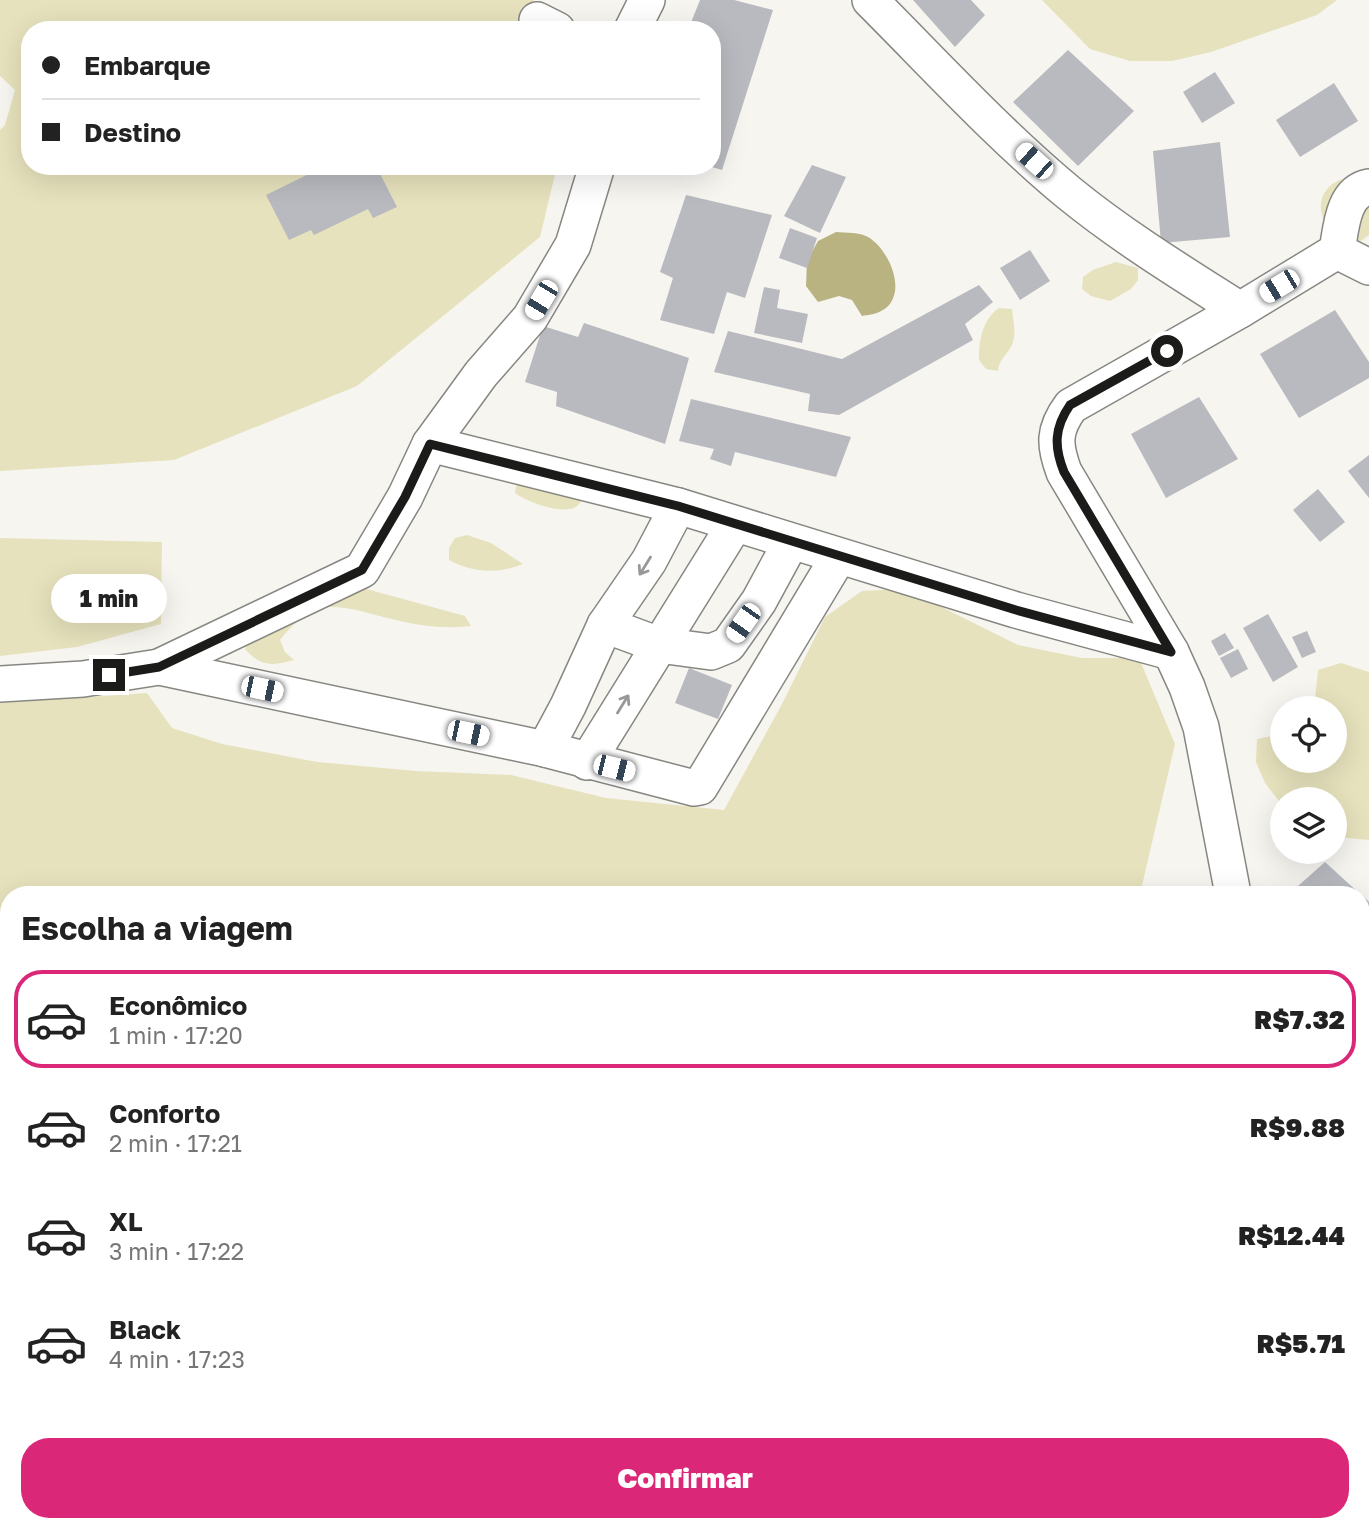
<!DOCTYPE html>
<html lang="pt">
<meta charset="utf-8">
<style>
body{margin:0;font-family:"Golos Text",sans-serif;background:#f6f6f6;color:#222;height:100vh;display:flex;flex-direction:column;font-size:26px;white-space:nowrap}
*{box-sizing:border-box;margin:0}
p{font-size:23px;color:#767676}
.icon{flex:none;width:38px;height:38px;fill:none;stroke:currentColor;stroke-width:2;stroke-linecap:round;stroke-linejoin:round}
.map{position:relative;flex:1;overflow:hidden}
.panel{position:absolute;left:0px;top:886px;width:1370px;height:646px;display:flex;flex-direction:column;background:#fff;border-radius:28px 28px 0 0;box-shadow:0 7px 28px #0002}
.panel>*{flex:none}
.banner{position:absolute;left:21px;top:21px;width:700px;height:154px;border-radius:28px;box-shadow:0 7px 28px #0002;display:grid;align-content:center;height:154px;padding:0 21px;background:#fff}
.buttons{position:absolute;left:1270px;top:696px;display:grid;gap:14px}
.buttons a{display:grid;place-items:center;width:77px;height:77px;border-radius:50%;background:#fff;box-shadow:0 7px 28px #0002;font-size:35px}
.end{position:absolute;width:32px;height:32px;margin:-16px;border:9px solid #1b1b19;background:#fff;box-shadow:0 0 0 4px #fff}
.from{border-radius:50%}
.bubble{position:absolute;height:49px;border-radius:24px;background:#fff;box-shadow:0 7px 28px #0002;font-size:23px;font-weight:800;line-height:49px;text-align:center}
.car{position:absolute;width:21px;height:42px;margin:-21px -10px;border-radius:9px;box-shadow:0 0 5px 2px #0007;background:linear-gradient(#fff 24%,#345 0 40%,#fff 0 76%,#345 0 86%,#fff 0)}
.banner b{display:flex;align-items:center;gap:24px;height:66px;font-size:26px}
.banner b+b{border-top:2px solid #e0e0e0}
.banner i{width:18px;height:18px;background:#222}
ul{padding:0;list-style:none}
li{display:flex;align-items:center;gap:21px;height:98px;margin:0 14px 10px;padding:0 7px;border:4px solid transparent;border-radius:28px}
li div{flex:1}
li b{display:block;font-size:26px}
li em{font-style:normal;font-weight:800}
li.current{border-color:#db2777}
li>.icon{width:63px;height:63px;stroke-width:1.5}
h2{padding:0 21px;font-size:32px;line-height:84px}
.cta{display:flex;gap:14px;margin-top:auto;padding:14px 21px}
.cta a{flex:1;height:80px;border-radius:28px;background:#db2777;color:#fff;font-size:28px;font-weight:800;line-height:80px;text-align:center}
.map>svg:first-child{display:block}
</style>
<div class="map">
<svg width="1369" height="1530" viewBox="0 0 1369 1530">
<rect width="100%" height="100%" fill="#f6f5f0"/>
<!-- green -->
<g fill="#e6e2bd">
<polygon points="0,0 534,0 519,30 30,30 30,166 557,166 540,237 357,386 174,460 0,471 0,130 5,125 15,90 0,76"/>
<polygon points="1042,0 1337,0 1317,15 1211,52 1172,61 1130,61 1090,49"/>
<path d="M1369,174V235L1355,245C1346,239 1334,233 1327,225C1323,221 1322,215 1321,210C1319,182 1347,175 1369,174Z"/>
<polygon points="1116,262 1138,268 1138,280 1131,289 1110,301 1091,296 1082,289 1083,277 1093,270"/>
<path d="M999,308L1012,309C1013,321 1017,334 1012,345C1007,355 999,359 998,371L986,369L979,360C979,340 982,320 999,308Z"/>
<path d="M517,482L584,496C583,498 579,505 577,506C564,516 527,502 515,493Z"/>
<path d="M467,535L491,543L523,564C498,574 473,573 449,560V548L455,538Z"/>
<polygon points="0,538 162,542 161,624 77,647 0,656"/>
<path d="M363,588L465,616L471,626C446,629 420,626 396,620C371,615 342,602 316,609C305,612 287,631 280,640L285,652L294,660C273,666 261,667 245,649C261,623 333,592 363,588Z"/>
<polygon points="905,589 1018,645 1082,658 1139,658 1175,744 1140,894 9,894 9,1522 201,1523 194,1530 0,1530 0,703 147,693 172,728 222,744 317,762 416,771 511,775 606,798 724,810 782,704 825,617 862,591"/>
<polygon points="1341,663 1369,672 1369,840 1335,837 1335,800 1283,800 1283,806 1265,783 1256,762 1257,739 1281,734 1283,761 1335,761 1335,709 1314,709 1318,670"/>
<polygon points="1369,1241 1369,1530 983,1530 987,1522 1362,1522 1362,1243"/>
</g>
<!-- water -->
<path fill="#b9b382" d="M836,232C846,233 860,232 868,237C889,249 909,294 883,310C877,314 868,315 862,316L852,300L839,296L818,302L806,286L807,261L818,241Z"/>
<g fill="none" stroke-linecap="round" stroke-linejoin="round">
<!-- stream -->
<g stroke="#b9b382" stroke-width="9">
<polyline points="0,981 9,981"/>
<polyline points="1362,1512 1369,1516"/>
</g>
</g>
<!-- building -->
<g fill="#b9babf">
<polygon points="700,0 734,0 773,10 722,170 712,167 712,30 688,30"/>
<polygon points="913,0 971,0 985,15 955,47"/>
<polygon points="1068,50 1134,111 1078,166 1013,102"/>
<polygon points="1215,72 1235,103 1202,123 1183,92"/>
<polygon points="1334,83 1358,121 1300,157 1276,120"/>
<polygon points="1220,142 1230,237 1161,243 1153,151"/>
<polygon points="812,165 846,177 820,233 784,216"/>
<polygon points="325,166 376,166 397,207 373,218 368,209 314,235 311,230 289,240 266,195"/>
<polygon points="686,195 772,215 745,298 727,292 714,334 660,320 673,278 660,272"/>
<polygon points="790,228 817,238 807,268 779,258"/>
<polygon points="1030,250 1050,281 1020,300 1000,268"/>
<polygon points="979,285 993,302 965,324 973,340 839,415 808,411 810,394 714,372 728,331 842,359"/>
<polygon points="764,287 780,290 777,308 808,314 802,343 754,333"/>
<polygon points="1335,310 1369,362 1369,378 1299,418 1260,354"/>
<polygon points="584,323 689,358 665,444 556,406 557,392 525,382 543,326 578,337"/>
<polygon points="1199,397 1238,459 1166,498 1131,434"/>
<polygon points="691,399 851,437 836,477 735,452 731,466 710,459 714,449 679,441"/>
<polygon points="1369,455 1369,498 1348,471"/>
<polygon points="1318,489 1345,522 1320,542 1293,510"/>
<polygon points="1268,614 1298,667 1273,682 1243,628"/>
<polygon points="1307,631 1316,652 1302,658 1292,637"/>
<polygon points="1225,633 1234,648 1219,656 1211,641"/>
<polygon points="1238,649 1248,669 1231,678 1220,658"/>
<polygon points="689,668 732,685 718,719 675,703"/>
<polygon points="1325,862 1360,894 1289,894"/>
<polygon points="1362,895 1369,902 1369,923 1362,930"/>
<polygon points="1369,977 1369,1011 1362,1004 1362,985"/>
</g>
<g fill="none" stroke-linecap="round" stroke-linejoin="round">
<!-- minor casing -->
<g stroke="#878782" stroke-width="38">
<g id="minor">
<path d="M870,0C935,65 998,134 1069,193C1123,237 1182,273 1240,310"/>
<polyline points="537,20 557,30"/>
<polyline points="632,30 647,0"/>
<polyline points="1337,251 1369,267"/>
<polyline points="430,444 678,506 1016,610 1171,652"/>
<polyline points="605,625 659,645 711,652 728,645 759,601 791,542"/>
<polyline points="159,667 545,749 694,788 700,787 839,556"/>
<polyline points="0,684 83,679 159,667 362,570 405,497 430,444 481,374 530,318 573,245 597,166"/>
<polyline points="545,749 568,706 605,625 649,561 678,506"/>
<polyline points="587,762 735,524"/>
<path d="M1233,894L1201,727L1187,687L1171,652L1064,472C1054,445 1053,430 1071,406L1240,310L1337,251C1341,230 1342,192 1369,187"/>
<polyline points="1362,1073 1369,1080"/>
</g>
</g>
<!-- minor -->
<use href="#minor" stroke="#fff" stroke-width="35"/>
</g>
<!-- one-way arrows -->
<defs><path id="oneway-shaft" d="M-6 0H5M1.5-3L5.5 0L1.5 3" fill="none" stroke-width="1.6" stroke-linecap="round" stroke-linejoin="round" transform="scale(1.75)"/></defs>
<g stroke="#989898">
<use href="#oneway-shaft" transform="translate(645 566) rotate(122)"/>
<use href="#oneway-shaft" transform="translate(623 704) rotate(-58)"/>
</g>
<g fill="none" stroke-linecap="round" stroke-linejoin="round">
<!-- route -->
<path stroke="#1b1b19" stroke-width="9" d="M109,675L159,667L362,570L405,497L430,444L678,506L1016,610L1171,652L1064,472C1054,447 1054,428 1070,405L1167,351"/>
</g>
</svg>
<div class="buttons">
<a><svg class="icon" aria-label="locate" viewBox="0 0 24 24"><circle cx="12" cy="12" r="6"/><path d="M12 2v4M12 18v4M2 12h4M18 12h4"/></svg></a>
<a><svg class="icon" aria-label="layers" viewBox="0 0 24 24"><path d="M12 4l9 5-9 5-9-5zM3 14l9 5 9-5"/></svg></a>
</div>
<i class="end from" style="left:1167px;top:351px"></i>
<i class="end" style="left:109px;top:675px"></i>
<div class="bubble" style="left:51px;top:574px;width:116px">1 min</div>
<i class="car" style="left:1034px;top:161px;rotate:312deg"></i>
<i class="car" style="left:1279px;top:286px;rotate:239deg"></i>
<i class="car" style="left:541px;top:300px;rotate:211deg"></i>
<i class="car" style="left:743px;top:623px;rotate:215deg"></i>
<i class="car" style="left:262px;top:689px;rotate:102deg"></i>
<i class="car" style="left:468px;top:733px;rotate:102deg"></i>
<i class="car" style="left:614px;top:768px;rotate:104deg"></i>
<div class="banner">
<b><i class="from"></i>Embarque</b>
<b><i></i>Destino</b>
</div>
<section class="panel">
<h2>Escolha a viagem</h2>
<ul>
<li class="current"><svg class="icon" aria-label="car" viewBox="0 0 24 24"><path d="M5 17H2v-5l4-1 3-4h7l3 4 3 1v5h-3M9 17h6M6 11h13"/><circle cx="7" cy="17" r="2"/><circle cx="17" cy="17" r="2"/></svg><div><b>Econômico</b><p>1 min · 17:20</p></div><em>R$7.32</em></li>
<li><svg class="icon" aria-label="car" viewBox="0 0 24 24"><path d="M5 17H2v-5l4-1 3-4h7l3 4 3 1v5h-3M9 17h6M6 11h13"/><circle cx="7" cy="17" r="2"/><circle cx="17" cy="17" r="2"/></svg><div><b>Conforto</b><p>2 min · 17:21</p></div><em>R$9.88</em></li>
<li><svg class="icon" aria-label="car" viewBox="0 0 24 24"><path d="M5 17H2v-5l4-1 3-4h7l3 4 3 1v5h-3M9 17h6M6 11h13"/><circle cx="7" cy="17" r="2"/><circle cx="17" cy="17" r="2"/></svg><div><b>XL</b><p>3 min · 17:22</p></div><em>R$12.44</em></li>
<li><svg class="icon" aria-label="car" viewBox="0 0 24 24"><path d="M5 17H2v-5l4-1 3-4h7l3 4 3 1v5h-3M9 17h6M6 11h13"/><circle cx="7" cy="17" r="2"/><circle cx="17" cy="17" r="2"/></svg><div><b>Black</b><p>4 min · 17:23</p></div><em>R$5.71</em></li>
</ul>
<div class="cta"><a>Confirmar</a></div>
</section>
</div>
